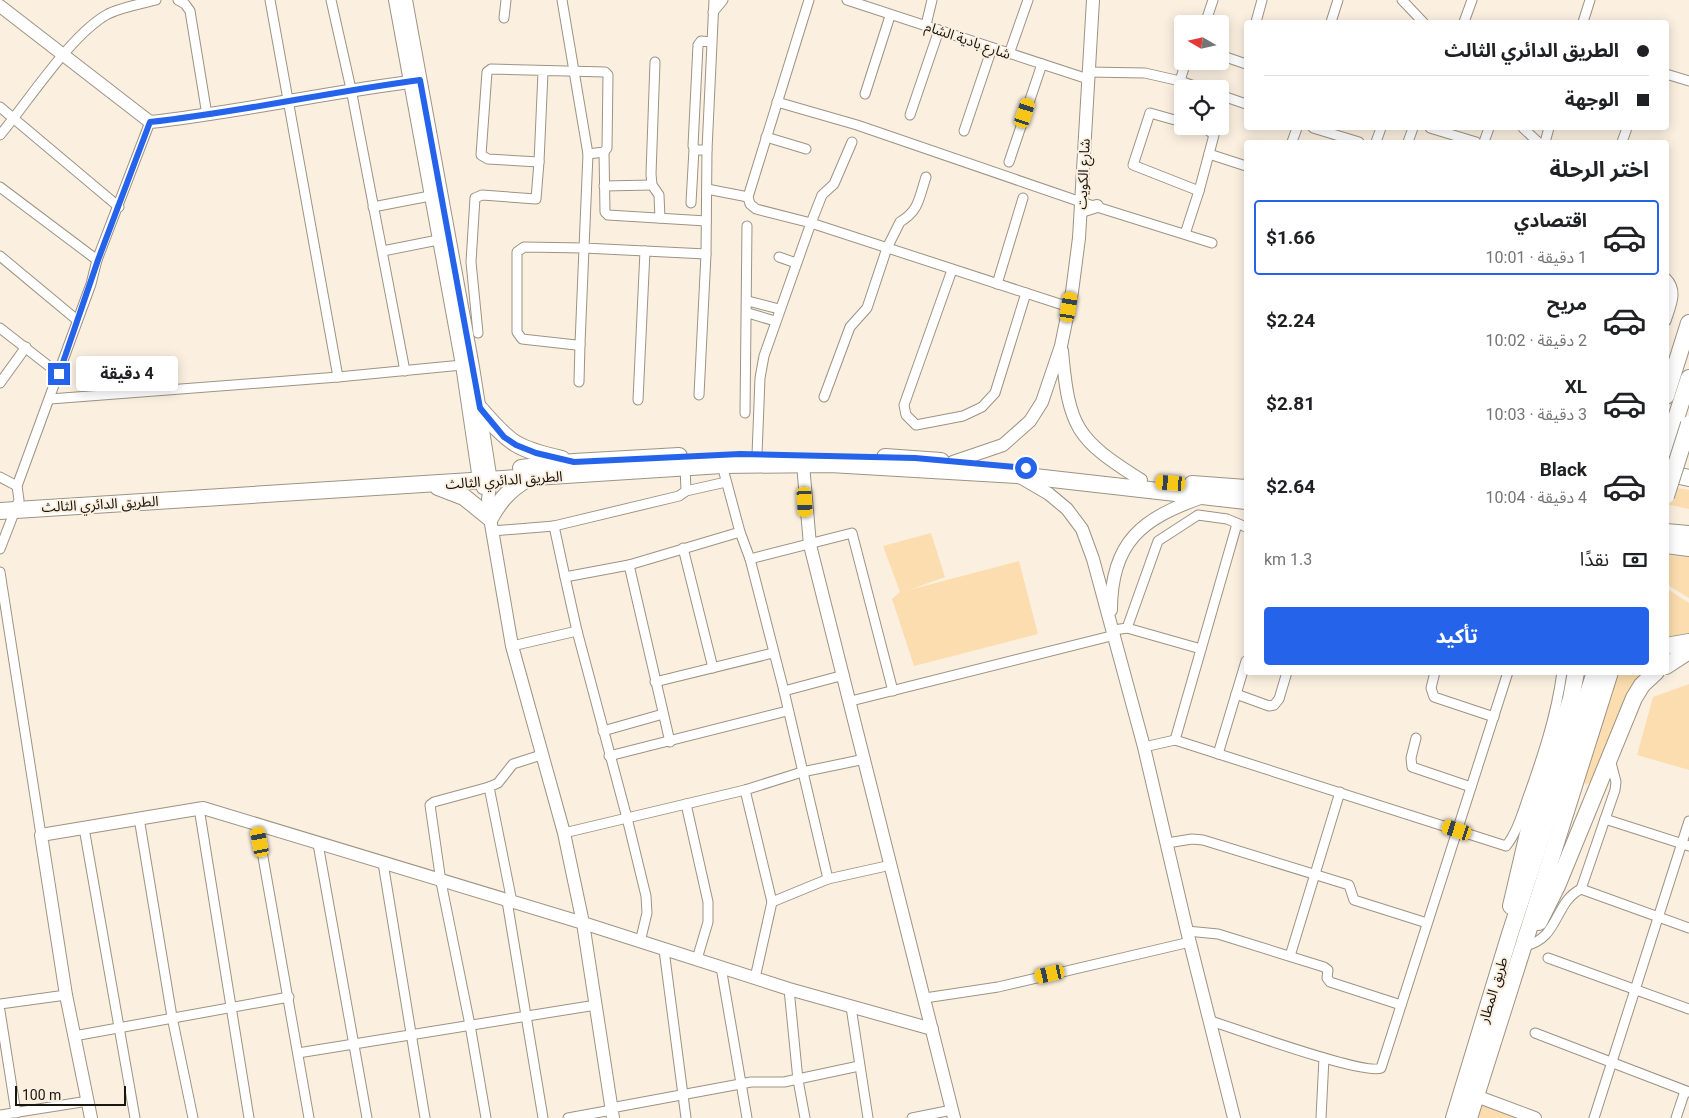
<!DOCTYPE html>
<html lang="ar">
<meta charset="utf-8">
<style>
body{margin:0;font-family:Roboto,"Noto Sans Arabic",sans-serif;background:#f6f6f6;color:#202124;direction:rtl;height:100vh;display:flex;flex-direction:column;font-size:19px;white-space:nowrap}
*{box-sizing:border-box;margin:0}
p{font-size:16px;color:#757577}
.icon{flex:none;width:28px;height:28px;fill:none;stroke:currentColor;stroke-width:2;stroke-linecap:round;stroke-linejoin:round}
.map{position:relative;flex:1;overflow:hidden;direction:ltr}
.side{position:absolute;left:1244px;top:140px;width:425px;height:535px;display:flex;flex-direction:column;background:#fff;border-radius:5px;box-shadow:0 2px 12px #0003;direction:rtl}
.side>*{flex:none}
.guide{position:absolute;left:1244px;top:20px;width:425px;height:110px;border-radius:5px;box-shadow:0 2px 12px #0003;direction:rtl;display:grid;align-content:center;height:110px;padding:0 20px;background:#fff}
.needle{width:32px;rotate:279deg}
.tools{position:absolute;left:1174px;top:15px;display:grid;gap:10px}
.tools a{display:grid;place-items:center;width:55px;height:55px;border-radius:5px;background:#fff;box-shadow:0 2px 12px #0003;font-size:25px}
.scale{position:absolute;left:15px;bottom:12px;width:111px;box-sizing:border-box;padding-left:5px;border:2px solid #19150f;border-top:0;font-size:14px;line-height:18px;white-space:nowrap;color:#19150f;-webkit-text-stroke:4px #fbf0e0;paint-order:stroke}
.end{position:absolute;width:22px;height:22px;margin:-11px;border:6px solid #2563eb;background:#fff;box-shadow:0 0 0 2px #fff}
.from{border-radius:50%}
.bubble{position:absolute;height:35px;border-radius:5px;background:#fff;box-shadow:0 2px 12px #0003;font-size:16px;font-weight:700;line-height:35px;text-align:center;direction:rtl}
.car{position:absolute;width:15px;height:30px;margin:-15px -8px;border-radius:6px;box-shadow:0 0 4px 1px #0007;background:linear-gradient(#f5c518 24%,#345 0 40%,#f5c518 0 76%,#345 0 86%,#f5c518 0)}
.guide b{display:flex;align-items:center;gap:18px;height:48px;font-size:19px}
.guide b+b{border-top:1px solid #e0e0e0}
.guide i{width:12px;height:12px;background:#202124}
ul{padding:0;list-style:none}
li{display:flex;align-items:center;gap:15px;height:75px;margin:0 10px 8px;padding:0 10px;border:2px solid transparent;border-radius:5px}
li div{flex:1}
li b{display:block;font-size:19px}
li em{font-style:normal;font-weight:700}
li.selected{border-color:#2563eb}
li>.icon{width:45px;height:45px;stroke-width:1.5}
h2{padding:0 20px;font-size:22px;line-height:60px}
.pay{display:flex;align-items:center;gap:12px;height:55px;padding:0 20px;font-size:19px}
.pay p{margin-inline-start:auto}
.action{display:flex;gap:10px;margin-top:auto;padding:10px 20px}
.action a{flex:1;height:58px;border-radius:5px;background:#2563eb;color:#fff;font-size:20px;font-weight:700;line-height:58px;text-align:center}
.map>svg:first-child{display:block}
</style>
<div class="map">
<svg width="1689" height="1118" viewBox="0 0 1689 1118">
<rect width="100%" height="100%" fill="#fbf0e0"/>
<!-- green -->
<g fill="#fbddaf">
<polygon points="1666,486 1689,490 1689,509 1666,504"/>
<polygon points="931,533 945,577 909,590 1019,561 1038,634 914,666 892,599 900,592 883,546"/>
<polygon points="1666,555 1689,557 1689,598 1666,584"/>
<polygon points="1666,588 1689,603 1689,634 1666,637"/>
<polygon points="1616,673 1646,673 1591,782 1586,785 1584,780"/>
<polygon points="1689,684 1689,770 1637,755 1653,697"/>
<polygon points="1477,1098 1530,1118 1471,1118"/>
</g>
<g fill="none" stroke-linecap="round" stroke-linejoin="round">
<!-- street casing -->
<g stroke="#9d9384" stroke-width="11">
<g id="street">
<polyline points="178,0 185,4 190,11 207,115"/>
<polyline points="270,0 338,377"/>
<polyline points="331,0 351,89 405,371"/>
<polyline points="562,0 588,154 584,248 706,254 707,150 714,0"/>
<polyline points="847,0 1088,79"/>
<polyline points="1402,0 1423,22"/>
<polyline points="713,12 723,0"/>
<polyline points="504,18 506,0"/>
<polyline points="1256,22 1262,0"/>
<polyline points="1331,22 1338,0"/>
<polyline points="1464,22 1472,0"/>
<polyline points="1583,22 1590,0"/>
<polyline points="1205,24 1213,0"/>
<polyline points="926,25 932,0"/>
<polyline points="1009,54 1028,0"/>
<polyline points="1220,55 1246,64"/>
<polyline points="1186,61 1180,81 1203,89"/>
<polyline points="655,62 651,174 652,185 659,195 660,218"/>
<polyline points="543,72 539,162 488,159 481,155 487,72 491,69 605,72 608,75 607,148 604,152 588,154"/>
<polyline points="1088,72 1145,73 1180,81"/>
<polyline points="1666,74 1689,81"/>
<polyline points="865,94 890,16"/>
<polyline points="1220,95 1246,104"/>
<polyline points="777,102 857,125 1081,202 1212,243"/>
<polyline points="0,107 119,207"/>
<polyline points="910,115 939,30"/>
<polyline points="1182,122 1150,113 1133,165 1199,191 1214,135 1208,130 1197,126"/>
<polyline points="1313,128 1359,142"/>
<polyline points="1430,128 1476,142"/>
<polyline points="1523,128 1538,142"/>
<polyline points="964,131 992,48"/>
<path d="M0,135C28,102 71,34 108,14C122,7 141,4 156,0"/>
<polyline points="766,137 806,149"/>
<polyline points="852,142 834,184 822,195 811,223 1069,307"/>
<polyline points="1292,142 1297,128"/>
<polyline points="1376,142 1381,128"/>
<polyline points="1408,142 1413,128"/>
<polyline points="1484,142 1489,128"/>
<polyline points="1545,142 1549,128"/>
<polyline points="1622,142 1627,128"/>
<polyline points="707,150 696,150 693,146 698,45 701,41 711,42"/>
<polyline points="604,152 605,212 608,215 706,221"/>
<polyline points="1209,154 1246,166"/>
<polyline points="1009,162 1042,64"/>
<polyline points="604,186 652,185"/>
<polyline points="0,187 97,260"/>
<polyline points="707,189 748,197 809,0"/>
<polyline points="748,197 750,204 756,209 811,223 764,356 760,378 757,455"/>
<polyline points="691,203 694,149"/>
<polyline points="373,207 430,196"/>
<polyline points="1185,234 1199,191"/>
<polygon points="524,247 584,248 580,344 576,345 522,339 517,332 517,252"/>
<polyline points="383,251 438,240"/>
<polyline points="0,256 77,320"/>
<polyline points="779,257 796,263"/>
<polyline points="952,270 904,405 906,415 916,425 963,416 982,407 995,393 1026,293"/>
<path d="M1666,278C1679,291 1671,305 1666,321"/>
<polyline points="997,284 1023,198"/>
<polyline points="748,301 779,309"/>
<polyline points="748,313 775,321"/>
<polyline points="0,328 59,374"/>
<polyline points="478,333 471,262 475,198 482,195 536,199 539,162"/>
<polyline points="579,382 580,344"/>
<polyline points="0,383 26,347"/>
<polyline points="699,395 706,254"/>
<path d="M824,397L850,327L867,308L887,248L900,222C919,211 919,198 926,177"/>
<polyline points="50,399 338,377 462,365"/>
<polyline points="638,400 645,251"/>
<polyline points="745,413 747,226"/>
<polyline points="722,465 740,532 750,559"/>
<polyline points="0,477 17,486"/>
<polyline points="686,491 726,482"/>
<polyline points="492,531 554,526"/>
<polyline points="683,548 713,668"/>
<polyline points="0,549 19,500 17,486 91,284 97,260 150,122"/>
<polyline points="629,565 740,532"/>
<polyline points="0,572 41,835"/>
<polyline points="565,577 554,526 679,496 686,491 685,467"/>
<polyline points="1127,628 1158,541 1198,515 1227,519 1246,527"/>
<polyline points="1114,630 1127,628 1201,649"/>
<polyline points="577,631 565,577 629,565 670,742"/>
<polyline points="512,646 577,631 627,818 646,896 647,913 640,942"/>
<polyline points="1435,672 1431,688 1434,697 1494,717"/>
<polyline points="844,675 784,691 750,559 852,533 893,691"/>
<polyline points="655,682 773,653"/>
<polyline points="784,691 828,879 891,865"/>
<polyline points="1236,694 1269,706 1274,705 1279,699 1287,672"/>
<polyline points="851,701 1115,635"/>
<polyline points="603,731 663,714"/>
<polyline points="1416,738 1411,758 1412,767 1471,787"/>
<polyline points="1175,740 1237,524"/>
<path d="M1144,747L1175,740L1506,846C1516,834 1522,815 1527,800C1542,758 1556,717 1562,672"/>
<polyline points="1218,754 1246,661"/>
<polyline points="609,756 787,711"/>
<polyline points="489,787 512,902"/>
<polyline points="745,790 772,902 755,978"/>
<polyline points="686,804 708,902 708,922 697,959"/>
<polyline points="199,808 249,1118"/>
<polyline points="139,818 172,1017 193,1118"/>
<polyline points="1605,819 1689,846"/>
<polyline points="257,823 309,1118"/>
<polyline points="84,828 135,1118"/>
<polyline points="564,833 745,790 802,772 865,759"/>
<polyline points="1167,843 1192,839 1203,840 1349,885 1354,900 1427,923"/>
<polyline points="318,844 367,1118"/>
<polyline points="383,863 425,1118"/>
<polyline points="1581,889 1615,790 1616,782 1610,759"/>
<polyline points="507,901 543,1118"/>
<polyline points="772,902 828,879"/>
<polyline points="1187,931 1218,934 1324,967 1328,970 1327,978 1330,982 1401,1005"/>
<path d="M1524,946C1559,940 1554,902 1581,889L1689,928"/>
<polyline points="664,950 686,1118"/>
<polyline points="1290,956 1340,792"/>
<polyline points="1548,958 1689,1009"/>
<polyline points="721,967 747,1118"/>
<polyline points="789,989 798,1080 805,1118"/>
<polyline points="925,998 998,987 1190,942"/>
<polyline points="0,1004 66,995"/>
<polyline points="851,1007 868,1118"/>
<polyline points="0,1011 16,1113"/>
<path d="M1211,1021C1236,1029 1365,1076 1381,1068L1508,672"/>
<polyline points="1535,1033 1689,1092"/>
<polyline points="74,1036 289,997"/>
<polyline points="298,1053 596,1005"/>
<polyline points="611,1108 751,1082 784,1082 859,1066"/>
<polyline points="0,1115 88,1101"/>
<polyline points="486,1118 470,1025 441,882 430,805 434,802 489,787 498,783 513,764 541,755"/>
<polyline points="568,1118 612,1110"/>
<polyline points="912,1118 952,1110"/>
<polyline points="1321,1118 1324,1058"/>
<polyline points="1594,1118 1689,821"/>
<polyline points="1676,1118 1685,1091"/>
</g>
</g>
<!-- secondary casing -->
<g stroke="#9d9384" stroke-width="14">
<g id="secondary">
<polyline points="395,0 462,365 478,473 483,488"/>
<polyline points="406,0 473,367 491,481 488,499 490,518 512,646 564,833 583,923 789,989 932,1029"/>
<path d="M0,6L150,122C240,112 328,92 417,81"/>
<polyline points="1081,211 1097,206"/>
<path d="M1062,351C1069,428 1076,439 1141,480"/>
<polyline points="953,462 1003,445 1030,421 1042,402 1061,346 1072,292 1079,238 1093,0"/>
<polyline points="803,464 810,545 954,1118"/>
<polyline points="1020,477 1049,494 1067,509 1082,529 1093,559 1144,747 1187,931 1234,1118"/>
<path d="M1111,610C1111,541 1143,518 1203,497"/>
<polyline points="1476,1096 1535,1118"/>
<polyline points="91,1118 66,995 41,835 203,808 583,923 613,1118"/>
</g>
</g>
<!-- highway casing -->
<g stroke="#9d9384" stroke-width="18">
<g id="highway">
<polyline points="1666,396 1689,323"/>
<path d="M480,409C510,444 517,449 562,459"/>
<polyline points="1666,449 1689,378"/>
<polyline points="885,457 941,461"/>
<polyline points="521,468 574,462 679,456"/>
<polyline points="1666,473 1689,478"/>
<polyline points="1192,484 1246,488"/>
<path d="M438,487L464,497L490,518C500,500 510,489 527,479"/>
<polyline points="0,511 722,465 830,464 1017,475 1246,501"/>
<polyline points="1666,532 1689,534"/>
<polyline points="1666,545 1689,548"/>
<polyline points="1666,646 1689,642"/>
<polyline points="1666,666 1689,651"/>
<polyline points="1511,906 1529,829 1571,699 1576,672"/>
<polyline points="1539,922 1557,886 1634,698 1642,685 1656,672"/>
<polyline points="1454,1118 1509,937 1595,672"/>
<polyline points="1469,1118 1610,672"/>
</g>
</g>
<!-- street -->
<use href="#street" stroke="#fff" stroke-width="9"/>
<!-- secondary -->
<use href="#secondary" stroke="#fff" stroke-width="12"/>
<!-- highway -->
<use href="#highway" stroke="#fff" stroke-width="16"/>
<!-- highway-bridge casing -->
<g stroke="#9d9384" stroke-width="18" stroke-linecap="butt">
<polyline id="highway-bridge" points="1666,496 1689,424"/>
</g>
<!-- highway-bridge -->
<use href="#highway-bridge" stroke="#fff" stroke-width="16"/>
</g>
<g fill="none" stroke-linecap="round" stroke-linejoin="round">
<!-- route -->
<path stroke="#2563eb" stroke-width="6" d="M59,374L98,260L150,122C241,112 329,92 420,80L480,408L504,437L516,445L536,453L574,462L740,454L915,458L1026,468"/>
</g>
<g text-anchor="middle" stroke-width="4" stroke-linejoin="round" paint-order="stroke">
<!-- street labels -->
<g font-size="14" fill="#19150f" stroke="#fbf0e0">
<text transform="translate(968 40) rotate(19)" y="5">شارع بادية الشام</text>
<text transform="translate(1083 174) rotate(-87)" y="5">شارع الكويت</text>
<text transform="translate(504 480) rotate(-4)" y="5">الطريق الدائري الثالث</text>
<text transform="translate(100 504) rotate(-3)" y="5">الطريق الدائري الثالث</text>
<text transform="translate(1493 990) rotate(-73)" y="5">طريق المطار</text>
</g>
</g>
</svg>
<div class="tools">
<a><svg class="needle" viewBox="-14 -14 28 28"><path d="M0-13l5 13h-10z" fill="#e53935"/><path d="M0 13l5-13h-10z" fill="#757577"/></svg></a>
<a><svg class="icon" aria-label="locate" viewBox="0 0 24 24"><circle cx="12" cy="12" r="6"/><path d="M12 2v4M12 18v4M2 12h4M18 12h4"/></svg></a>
</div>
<div class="scale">100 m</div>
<i class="end from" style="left:1026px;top:468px"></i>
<i class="end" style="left:59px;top:374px"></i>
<div class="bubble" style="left:76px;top:356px;width:102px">4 دقيقة</div>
<i class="car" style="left:1025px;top:113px;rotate:18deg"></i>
<i class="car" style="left:1069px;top:307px;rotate:10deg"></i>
<i class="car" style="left:1171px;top:483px;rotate:274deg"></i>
<i class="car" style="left:805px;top:502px;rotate:177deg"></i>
<i class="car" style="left:1457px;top:830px;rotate:288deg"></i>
<i class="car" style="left:260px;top:842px;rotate:349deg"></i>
<i class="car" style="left:1050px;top:974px;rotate:257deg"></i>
<div class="guide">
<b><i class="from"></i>الطريق الدائري الثالث</b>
<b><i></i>الوجهة</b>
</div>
<section class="side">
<h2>اختر الرحلة</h2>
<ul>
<li class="selected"><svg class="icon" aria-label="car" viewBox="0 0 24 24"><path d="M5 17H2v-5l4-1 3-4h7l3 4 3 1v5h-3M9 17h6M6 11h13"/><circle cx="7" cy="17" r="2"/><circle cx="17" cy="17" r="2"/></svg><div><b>اقتصادي</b><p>1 دقيقة · 10:01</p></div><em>$1.66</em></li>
<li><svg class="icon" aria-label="car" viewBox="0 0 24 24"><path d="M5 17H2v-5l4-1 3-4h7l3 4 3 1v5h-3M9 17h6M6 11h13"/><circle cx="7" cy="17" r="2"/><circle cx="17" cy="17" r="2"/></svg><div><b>مريح</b><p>2 دقيقة · 10:02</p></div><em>$2.24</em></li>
<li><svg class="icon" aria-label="car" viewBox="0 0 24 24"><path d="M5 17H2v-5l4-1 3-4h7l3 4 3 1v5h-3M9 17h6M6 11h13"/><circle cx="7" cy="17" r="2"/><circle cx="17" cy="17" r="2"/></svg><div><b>XL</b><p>3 دقيقة · 10:03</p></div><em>$2.81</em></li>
<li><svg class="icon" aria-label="car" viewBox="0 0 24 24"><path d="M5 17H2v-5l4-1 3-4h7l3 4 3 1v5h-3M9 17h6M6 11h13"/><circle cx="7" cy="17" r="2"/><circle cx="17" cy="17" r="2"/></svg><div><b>Black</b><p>4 دقيقة · 10:04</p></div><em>$2.64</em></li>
</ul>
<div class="pay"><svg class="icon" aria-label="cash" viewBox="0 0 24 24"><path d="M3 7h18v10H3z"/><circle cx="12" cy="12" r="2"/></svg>نقدًا<p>1.3 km</p></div>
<div class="action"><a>تأكيد</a></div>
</section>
</div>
